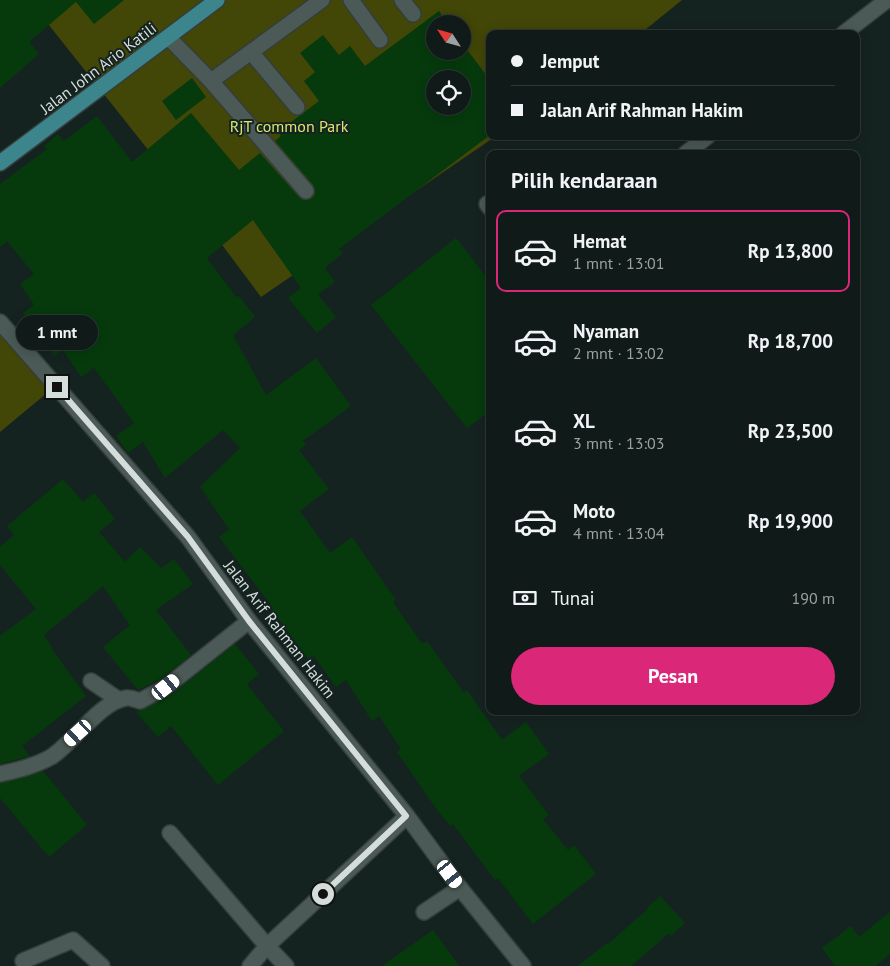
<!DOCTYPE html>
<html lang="id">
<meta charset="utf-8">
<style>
body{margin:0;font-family:"PT Sans",sans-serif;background:#192321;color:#f1f3f6;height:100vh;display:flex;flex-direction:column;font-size:19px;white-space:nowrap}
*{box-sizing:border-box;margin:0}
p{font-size:16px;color:#9ca1a2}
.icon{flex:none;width:28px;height:28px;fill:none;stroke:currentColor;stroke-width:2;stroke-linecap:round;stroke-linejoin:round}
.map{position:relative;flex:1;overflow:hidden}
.sheet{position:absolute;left:486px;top:150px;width:374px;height:565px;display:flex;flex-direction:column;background:#101a18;border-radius:10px;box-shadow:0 2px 12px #0003,0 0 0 1px #303837}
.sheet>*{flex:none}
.top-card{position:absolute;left:486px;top:30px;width:374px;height:110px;border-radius:10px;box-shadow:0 2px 12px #0003,0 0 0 1px #303837;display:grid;align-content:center;height:110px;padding:0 25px;background:#101a18}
.needle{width:32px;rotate:306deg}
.buttons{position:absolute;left:426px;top:15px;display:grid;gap:10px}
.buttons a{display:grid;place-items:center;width:45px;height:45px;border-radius:50%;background:#101a18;box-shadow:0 2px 12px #0003,0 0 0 1px #303837;font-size:25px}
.end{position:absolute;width:22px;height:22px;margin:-11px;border:6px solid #d4ddda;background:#111;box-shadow:0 0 0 2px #111}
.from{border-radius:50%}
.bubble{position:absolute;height:35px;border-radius:18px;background:#101a18;box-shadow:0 2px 12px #0003,0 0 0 1px #303837;font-size:16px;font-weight:600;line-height:35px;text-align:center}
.car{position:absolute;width:15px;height:30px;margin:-15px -8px;border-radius:6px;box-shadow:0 0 4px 1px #0007;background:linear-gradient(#fff 24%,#345 0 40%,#fff 0 76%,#345 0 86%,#fff 0)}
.top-card b{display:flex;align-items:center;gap:18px;height:48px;font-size:19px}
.top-card b+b{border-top:1px solid #303837}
.top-card i{width:12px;height:12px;background:#f1f3f6}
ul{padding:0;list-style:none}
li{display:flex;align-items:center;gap:15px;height:82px;margin:0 10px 8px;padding:0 15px;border:2px solid transparent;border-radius:10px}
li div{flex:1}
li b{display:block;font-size:19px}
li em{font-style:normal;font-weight:600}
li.selected{border-color:#db2777}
li>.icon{width:45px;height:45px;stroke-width:1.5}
h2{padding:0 25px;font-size:22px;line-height:60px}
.pay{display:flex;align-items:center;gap:12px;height:55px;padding:0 25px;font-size:19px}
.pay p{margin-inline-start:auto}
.cta{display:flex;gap:10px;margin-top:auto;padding:10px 25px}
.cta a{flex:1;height:58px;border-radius:30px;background:#db2777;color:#fff;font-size:20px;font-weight:600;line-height:58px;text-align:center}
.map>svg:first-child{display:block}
</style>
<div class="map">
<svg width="890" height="966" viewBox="0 0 890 966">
<rect width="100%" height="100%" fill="#152320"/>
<!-- green -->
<g fill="#424606" fill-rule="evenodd">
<path d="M29,0H682L640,34H490V136H496L261,297L196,210ZM435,24H462V51H435ZM435,79H462V106H435Z"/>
<polygon points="0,326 53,388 0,432"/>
</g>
<!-- building -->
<g fill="#063a0d" fill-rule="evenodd">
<polygon points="0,0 124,0 94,24 76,2 29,42 39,54 0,88"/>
<path d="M439,11L448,24H435V51H462V43L490,80V135L339,249L343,253L325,268L335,282L318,294L336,317L317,333L288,298L301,288L253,220L207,258L236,297L239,296L255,317L233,335L266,395L316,358L351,406L303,441L306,445L299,450L329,489L300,511L330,553L352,537L396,600L393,602L422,644L427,641L464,693L467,690L502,740L526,722L549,754L519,776L549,815L543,819L568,850L574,845L596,874L533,924L498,878L495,880L453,824L450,826L435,807L397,752L401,749L379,716L372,721L346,680L336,687L314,656L309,660L269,606L271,605L219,537L229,529L200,487L240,448L223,430L165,478L143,442L128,453L116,436L134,423L94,368L81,377L63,350L54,356L23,313L34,305L20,284L34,274L7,241L0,247V184L47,149L44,146L58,134L64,141L97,116L132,162L191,113L239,170L260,153L299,197L303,200L312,198L315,194L313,185L275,141L281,136L278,132L319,101L304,81L315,72L300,53L323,35L339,55L350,46L365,66ZM435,79H462V106H435Z"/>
<polygon points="192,78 206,97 176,120 162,101"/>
<polygon points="456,238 490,282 490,411 467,428 371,305"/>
<polygon points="63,479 83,502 94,493 115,519 99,532 125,562 140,547 161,568 174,559 193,584 156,610 191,655 161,679 138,690 103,647 130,625 103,586 44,635 52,647 51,648 86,696 22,746 30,756 0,764 0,636 36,609 0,565 0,547 14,535 7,526"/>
<polygon points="235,644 259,674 247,684 284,731 218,785 171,726 158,737 136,712 172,694"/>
<polygon points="43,771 87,825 49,857 0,798 0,783"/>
<polygon points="660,896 685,923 671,936 669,933 631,966 578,966 607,943 608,944 648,909 647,908"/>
<polygon points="890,912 890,954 875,966 835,966 822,948 851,926 859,937"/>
<polygon points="433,930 459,966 382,966"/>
</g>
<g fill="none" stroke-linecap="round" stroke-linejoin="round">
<!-- service casing -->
<g stroke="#343e3b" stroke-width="18">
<g id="service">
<polyline points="351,0 380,40"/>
<polyline points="402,0 413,14"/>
<polyline points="843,34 887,0"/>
<polyline points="251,52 297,107"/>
<polyline points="211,81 322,0"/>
<polyline points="685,154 708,136"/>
<polyline points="490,202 487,204 490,208"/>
<polyline points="170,833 267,946 286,966"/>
<polyline points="424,912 460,888"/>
<polyline points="23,961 73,940 102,966"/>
<polyline points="250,966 267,946 407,816"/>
</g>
</g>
<!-- minor casing -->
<g stroke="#343e3b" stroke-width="18">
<g id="minor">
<polyline points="168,37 211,81 306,191"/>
<polyline points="0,322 188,537 249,621 407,816 460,888 523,966"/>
<polyline points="91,681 119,700"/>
<path d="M0,774C17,770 35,766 51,757C72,744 101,701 126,698C130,697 136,700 140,701L166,687L249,621"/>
</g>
</g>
<!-- primary casing -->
<g stroke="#343e3b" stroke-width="18">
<polyline id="primary" points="0,163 217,0"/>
</g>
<!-- service -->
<use href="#service" stroke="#4b5a56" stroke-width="15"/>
<!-- minor -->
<use href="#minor" stroke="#4b5a56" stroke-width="15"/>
<!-- primary -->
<use href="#primary" stroke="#3c858d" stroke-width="15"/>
</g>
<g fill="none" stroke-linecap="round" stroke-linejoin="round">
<!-- route -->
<polyline stroke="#d4ddda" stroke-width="6" points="57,387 188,537 249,621 406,816 323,894"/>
</g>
<g text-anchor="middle" stroke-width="4" stroke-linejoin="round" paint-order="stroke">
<!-- street labels -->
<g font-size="16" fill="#d4ddda" stroke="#152320">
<text transform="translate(98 68) rotate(-37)" y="6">Jalan John Ario Katili</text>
<text transform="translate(280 629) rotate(52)" y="6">Jalan Arif Rahman Hakim</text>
</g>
<!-- park labels -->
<g font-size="16" fill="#dbe570" stroke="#152320">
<text x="289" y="132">RjT common Park</text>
</g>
</g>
</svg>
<div class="buttons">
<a><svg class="needle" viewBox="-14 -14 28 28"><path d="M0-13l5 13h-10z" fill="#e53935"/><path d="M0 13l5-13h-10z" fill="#9ca1a2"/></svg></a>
<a><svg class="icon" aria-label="locate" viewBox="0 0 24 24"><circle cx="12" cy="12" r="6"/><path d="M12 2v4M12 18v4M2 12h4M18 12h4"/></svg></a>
</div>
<i class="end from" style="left:323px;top:894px"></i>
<i class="end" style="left:57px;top:387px"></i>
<div class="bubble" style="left:16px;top:315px;width:82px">1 mnt</div>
<i class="car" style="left:166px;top:687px;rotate:51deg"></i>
<i class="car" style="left:78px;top:733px;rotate:228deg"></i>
<i class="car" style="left:450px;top:874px;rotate:143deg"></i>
<div class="top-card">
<b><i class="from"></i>Jemput</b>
<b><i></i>Jalan Arif Rahman Hakim</b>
</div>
<section class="sheet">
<h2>Pilih kendaraan</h2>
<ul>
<li class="selected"><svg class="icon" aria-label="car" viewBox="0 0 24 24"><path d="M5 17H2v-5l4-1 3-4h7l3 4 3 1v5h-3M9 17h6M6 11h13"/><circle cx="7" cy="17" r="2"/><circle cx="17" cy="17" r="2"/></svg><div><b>Hemat</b><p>1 mnt · 13:01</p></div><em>Rp 13,800</em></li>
<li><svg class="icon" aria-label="car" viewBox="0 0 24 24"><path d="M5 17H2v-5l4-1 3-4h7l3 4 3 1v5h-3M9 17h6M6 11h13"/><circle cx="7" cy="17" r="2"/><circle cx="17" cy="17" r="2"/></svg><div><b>Nyaman</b><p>2 mnt · 13:02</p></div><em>Rp 18,700</em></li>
<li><svg class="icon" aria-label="car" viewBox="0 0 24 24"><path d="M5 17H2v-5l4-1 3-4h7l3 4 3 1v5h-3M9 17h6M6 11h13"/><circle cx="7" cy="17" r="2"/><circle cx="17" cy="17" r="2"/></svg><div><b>XL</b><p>3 mnt · 13:03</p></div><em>Rp 23,500</em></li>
<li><svg class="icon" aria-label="car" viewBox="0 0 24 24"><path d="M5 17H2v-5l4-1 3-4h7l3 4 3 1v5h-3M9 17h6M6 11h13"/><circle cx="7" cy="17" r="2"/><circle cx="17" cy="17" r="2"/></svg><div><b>Moto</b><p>4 mnt · 13:04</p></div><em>Rp 19,900</em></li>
</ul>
<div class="pay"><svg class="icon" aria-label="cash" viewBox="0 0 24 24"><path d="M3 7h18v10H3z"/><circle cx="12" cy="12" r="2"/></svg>Tunai<p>190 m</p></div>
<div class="cta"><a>Pesan</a></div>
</section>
</div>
